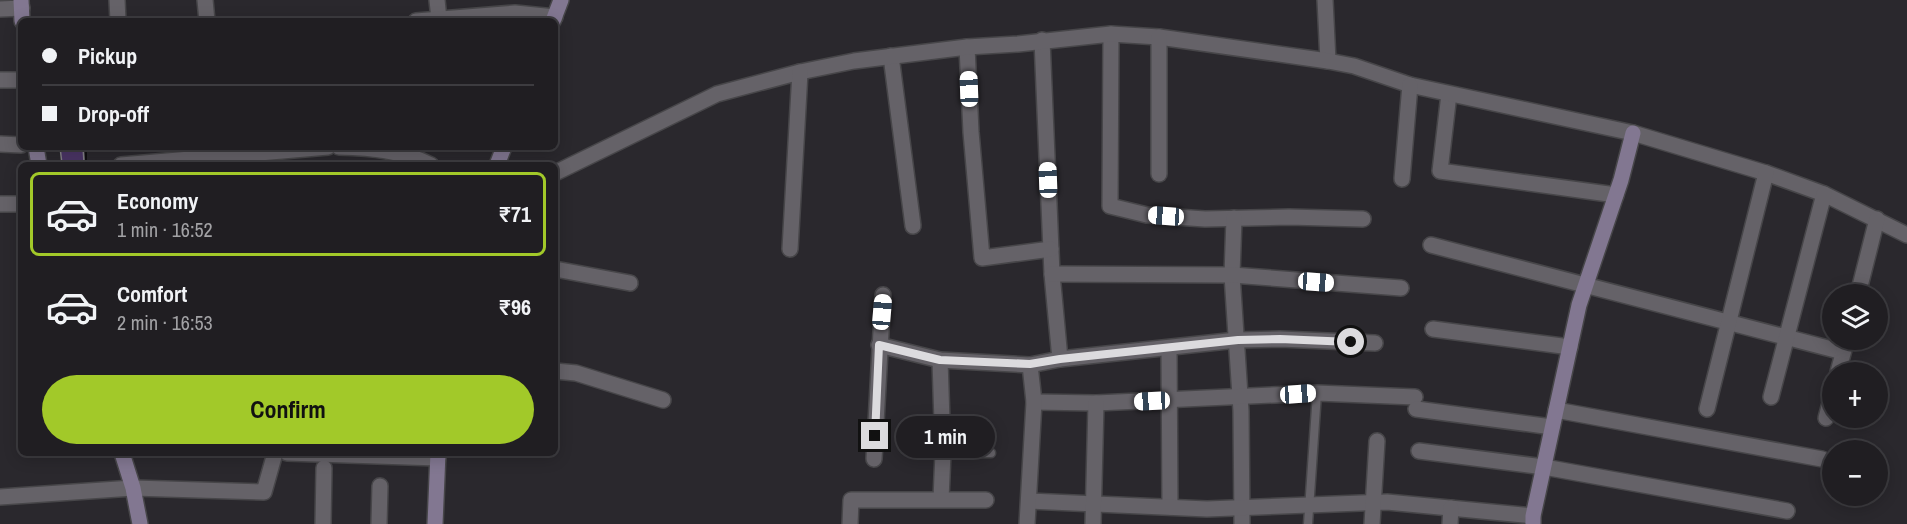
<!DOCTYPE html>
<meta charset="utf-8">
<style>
body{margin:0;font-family:"Archivo Narrow",sans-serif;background:#28272a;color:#f1f3f6;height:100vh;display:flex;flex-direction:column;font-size:22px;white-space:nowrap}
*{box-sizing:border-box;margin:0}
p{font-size:20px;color:#a2a2a5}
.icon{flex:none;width:33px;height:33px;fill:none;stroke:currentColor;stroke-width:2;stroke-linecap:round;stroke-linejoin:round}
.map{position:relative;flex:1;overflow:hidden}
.side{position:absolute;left:18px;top:162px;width:540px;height:294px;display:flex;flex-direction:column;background:#201e22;border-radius:9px;box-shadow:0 3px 15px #0003,0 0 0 2px #3d3c40}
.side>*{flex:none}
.top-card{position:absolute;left:18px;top:18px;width:540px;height:132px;border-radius:9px;box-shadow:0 3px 15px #0003,0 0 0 2px #3d3c40;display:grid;align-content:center;height:132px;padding:0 24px;background:#201e22}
.fabs{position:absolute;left:1822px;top:284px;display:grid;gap:12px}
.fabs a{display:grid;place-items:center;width:66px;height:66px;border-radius:50%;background:#201e22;box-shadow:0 3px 15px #0003,0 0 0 2px #3d3c40;font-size:30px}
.end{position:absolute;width:27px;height:27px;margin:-14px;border:8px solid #dcdbde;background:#111;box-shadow:0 0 0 3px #111}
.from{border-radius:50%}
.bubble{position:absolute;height:42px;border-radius:21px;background:#201e22;box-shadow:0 3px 15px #0003,0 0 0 2px #3d3c40;font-size:20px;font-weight:700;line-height:42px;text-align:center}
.car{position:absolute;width:18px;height:36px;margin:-18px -9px;border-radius:8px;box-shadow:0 0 4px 2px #0007;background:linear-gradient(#fff 24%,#345 0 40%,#fff 0 76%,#345 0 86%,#fff 0)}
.top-card b{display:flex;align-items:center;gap:21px;height:57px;font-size:22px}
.top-card b+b{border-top:2px solid #3d3c40}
.top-card i{width:15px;height:15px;background:#f1f3f6}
ul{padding:10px 0 0;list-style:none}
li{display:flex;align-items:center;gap:18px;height:84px;margin:0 12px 9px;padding:0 12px;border:3px solid transparent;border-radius:9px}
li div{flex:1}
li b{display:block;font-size:22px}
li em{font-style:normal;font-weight:700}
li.selected{border-color:#a2c929}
li>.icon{width:54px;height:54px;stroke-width:1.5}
.primary-button{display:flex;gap:12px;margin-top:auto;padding:12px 24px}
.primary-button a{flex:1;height:69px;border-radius:36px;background:#a2c929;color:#111;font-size:24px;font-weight:700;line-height:69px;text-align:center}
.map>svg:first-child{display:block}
</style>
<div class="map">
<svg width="1907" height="524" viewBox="0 0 1907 524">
<defs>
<filter id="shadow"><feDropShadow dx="6" dy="3.5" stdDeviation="1.5" flood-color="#0009"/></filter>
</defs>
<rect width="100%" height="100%" fill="#2a282d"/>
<!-- building -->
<polygon fill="#4b3566" stroke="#838187" stroke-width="1.5" filter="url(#shadow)" points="60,147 83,147 84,162 62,164"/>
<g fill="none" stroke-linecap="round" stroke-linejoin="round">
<!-- lane casing -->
<g stroke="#474649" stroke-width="11">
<g id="lane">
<polyline points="943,453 991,453"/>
<polyline points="1308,524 1317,393"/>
</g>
</g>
<!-- street casing -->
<g stroke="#474649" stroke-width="18">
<g id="street">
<polyline points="117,0 118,21"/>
<polyline points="205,0 207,21"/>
<polyline points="437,0 439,19"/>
<polyline points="1325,0 1328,61"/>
<polyline points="0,9 22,8"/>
<polyline points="416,21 515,13 555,17"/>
<polyline points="1111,34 1110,206 1147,215 1205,219 1289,217 1363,219"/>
<polyline points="1042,40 1052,274 1060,359"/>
<polyline points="967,47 971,132 982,258 1051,249"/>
<polyline points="891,56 913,226"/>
<polyline points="0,80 21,80"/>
<polyline points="1449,94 1440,171 1616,195"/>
<polyline points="0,144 21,145"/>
<path d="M339,147C372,148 400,150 431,165"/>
<polyline points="121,165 328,147"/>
<polyline points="555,173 717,94 800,72 854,61 967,47 1018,44 1111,34 1159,37 1328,61 1354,66 1410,85 1633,133 1766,173 1824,194 1907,235"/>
<polyline points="1159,174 1159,37"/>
<polyline points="1402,179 1410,85"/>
<polyline points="0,204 21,204"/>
<polyline points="1234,218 1232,275 1241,411 1242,524"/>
<polyline points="1431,245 1843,352"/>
<polyline points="790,249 800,72"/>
<polyline points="555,269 630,283"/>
<polyline points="1052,274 1232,275 1401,288"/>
<polyline points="1858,294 1877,219"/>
<polyline points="1433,329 1570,347"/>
<polyline points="879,345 940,360 1030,365 1060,359 1237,340 1280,339 1375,343"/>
<polyline points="1169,349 1170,507"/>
<polyline points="940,360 943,453 941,499"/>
<polyline points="555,371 576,373 663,400"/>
<polyline points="1838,372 1847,339"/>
<polyline points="1771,397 1824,194"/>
<polyline points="1034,402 1096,403 1317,393 1415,397"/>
<polyline points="1416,409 1552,427"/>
<polyline points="1707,409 1766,173"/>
<polyline points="1556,410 1822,459"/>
<polyline points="1826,418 1833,392"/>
<polyline points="1419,451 1544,467 1787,511"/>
<polyline points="287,453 438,458"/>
<polyline points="874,459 883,295"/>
<polyline points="0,497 133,488 264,492 275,453"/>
<polyline points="1029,501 1207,509 1387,502 1533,516"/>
<polyline points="323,524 324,468"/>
<polyline points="379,524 380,486"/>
<polyline points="850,524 851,500 986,500"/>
<polyline points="1027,524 1034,402 1030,365"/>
<polyline points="1093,524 1096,403"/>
<polyline points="1372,524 1377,441"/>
<polyline points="1450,524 1451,508"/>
</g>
</g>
<!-- secondary casing -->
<g stroke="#474649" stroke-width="18">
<g id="secondary">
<polyline points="21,0 22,21"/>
<polyline points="553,21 561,0"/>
<polyline points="36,147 39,165"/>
<polyline points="497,165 504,147"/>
<polyline points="122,453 133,488 140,524"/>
<polyline points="435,524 438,453"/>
<polyline points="1533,524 1533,516 1579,305 1621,180 1633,133"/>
</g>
</g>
<!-- lane -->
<use href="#lane" stroke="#656268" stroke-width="8"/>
<!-- street -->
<use href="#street" stroke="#656268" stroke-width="15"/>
<!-- secondary -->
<use href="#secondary" stroke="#827791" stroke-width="15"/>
</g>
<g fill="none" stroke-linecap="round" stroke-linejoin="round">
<!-- route -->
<polyline stroke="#dcdbde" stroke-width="8" points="875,436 879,345 940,360 1030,364 1060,359 1238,340 1280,339 1351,342"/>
</g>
</svg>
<div class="fabs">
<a><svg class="icon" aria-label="layers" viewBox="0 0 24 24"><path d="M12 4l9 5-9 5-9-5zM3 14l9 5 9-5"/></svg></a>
<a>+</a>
<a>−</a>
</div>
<i class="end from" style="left:1351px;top:342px"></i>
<i class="end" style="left:875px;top:436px"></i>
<div class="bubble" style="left:896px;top:416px;width:99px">1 min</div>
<i class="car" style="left:969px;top:89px;rotate:358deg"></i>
<i class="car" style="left:1048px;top:180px;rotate:358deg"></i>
<i class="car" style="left:1166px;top:216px;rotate:274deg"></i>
<i class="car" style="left:1316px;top:282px;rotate:94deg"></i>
<i class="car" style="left:882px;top:312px;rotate:5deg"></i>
<i class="car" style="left:1298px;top:394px;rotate:86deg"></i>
<i class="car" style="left:1152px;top:401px;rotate:267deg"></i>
<div class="top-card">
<b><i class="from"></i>Pickup</b>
<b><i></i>Drop-off</b>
</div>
<section class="side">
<ul>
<li class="selected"><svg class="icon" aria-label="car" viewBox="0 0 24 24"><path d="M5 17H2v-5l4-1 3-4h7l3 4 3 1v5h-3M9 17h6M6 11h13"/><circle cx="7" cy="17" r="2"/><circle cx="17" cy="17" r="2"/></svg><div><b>Economy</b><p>1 min · 16:52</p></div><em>₹71</em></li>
<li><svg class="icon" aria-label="car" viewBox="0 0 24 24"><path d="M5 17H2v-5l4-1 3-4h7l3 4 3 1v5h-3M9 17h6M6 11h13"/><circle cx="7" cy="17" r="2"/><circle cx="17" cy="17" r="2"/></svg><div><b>Comfort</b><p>2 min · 16:53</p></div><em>₹96</em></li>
</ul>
<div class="primary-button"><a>Confirm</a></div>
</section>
</div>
